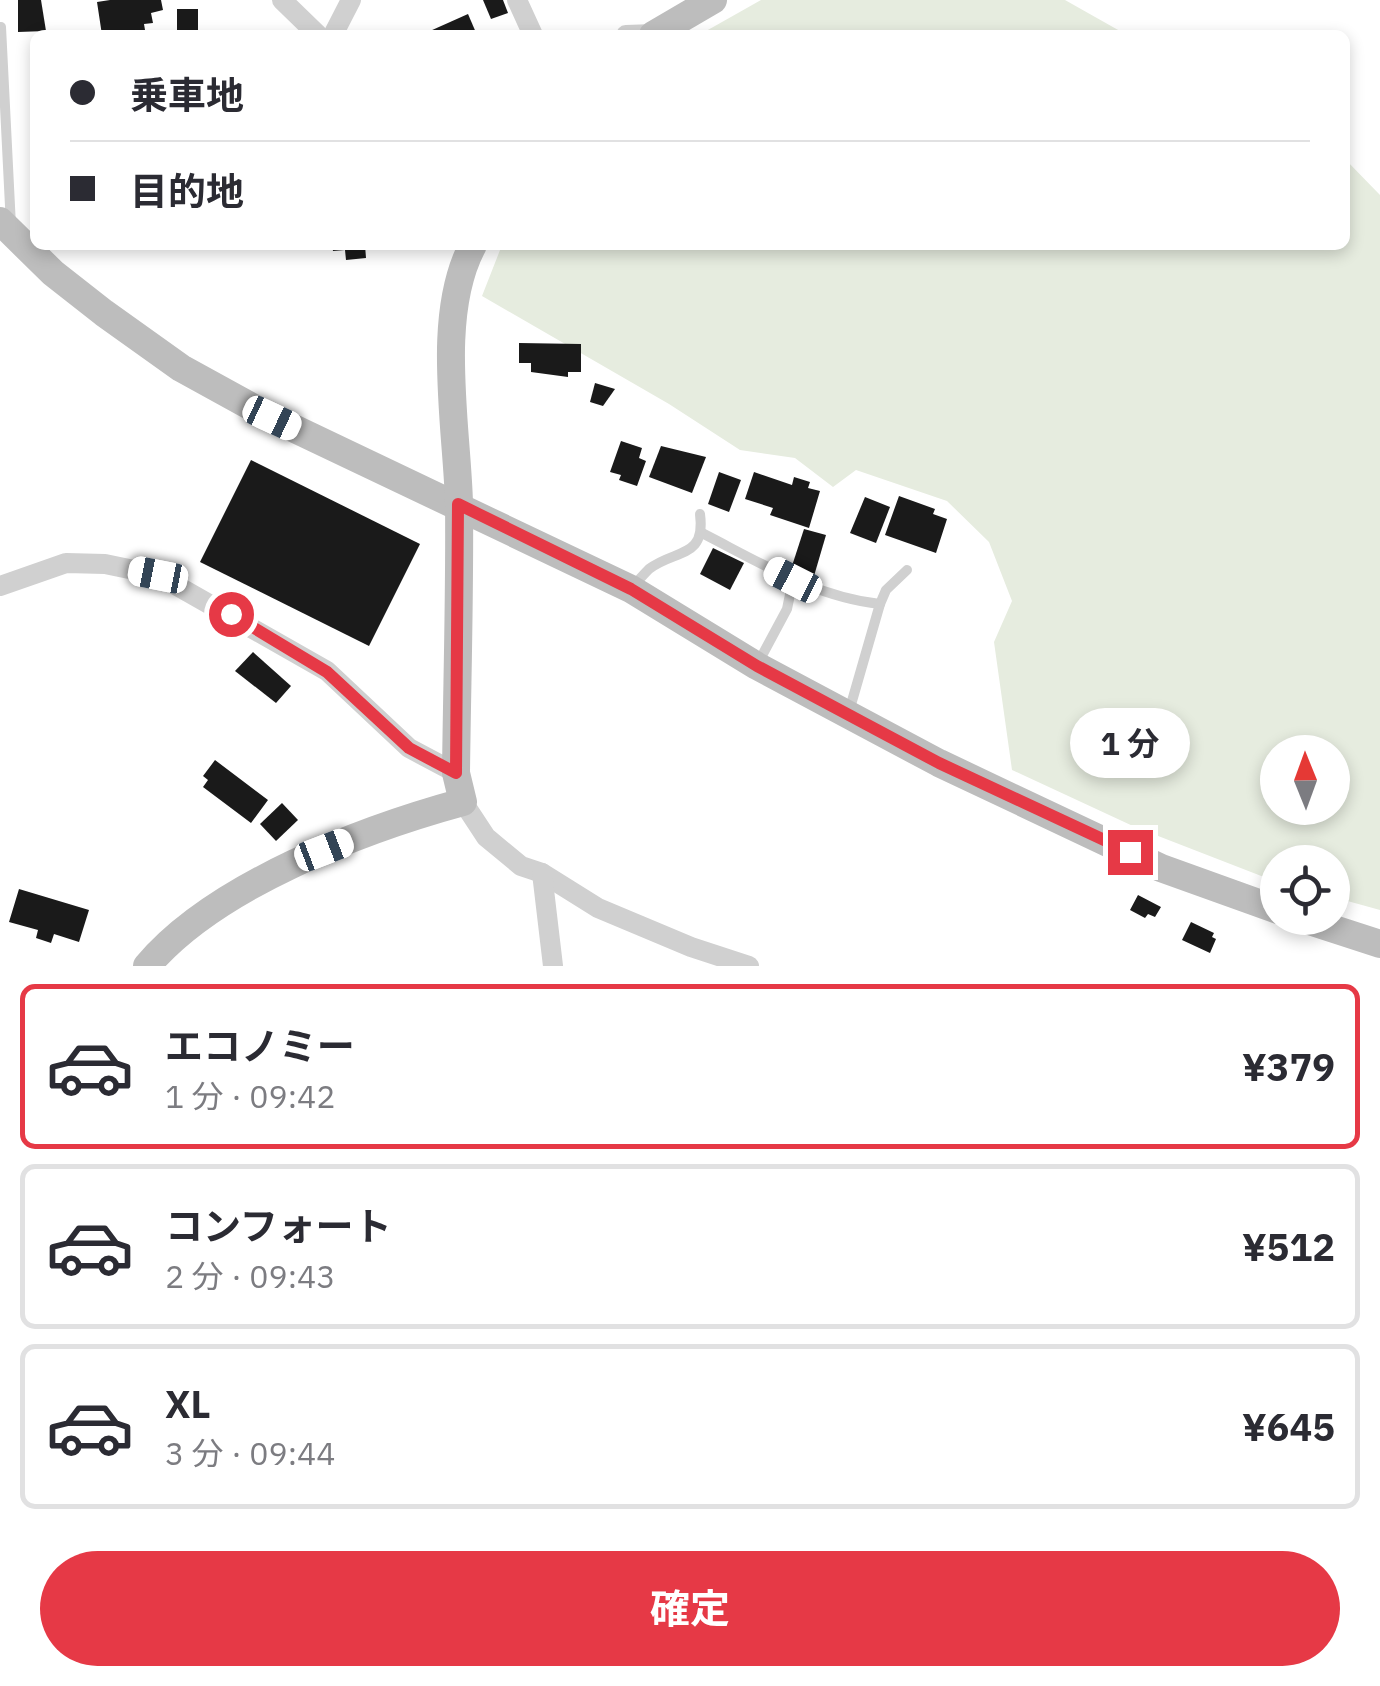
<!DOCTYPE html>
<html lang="ja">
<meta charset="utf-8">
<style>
body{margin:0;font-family:"IBM Plex Sans","Noto Sans JP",sans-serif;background:#f7f7f7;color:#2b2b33;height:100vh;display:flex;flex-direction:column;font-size:38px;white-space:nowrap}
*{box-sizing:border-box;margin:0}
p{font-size:32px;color:#7c7c81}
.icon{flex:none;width:55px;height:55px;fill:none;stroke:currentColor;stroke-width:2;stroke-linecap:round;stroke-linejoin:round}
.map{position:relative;height:966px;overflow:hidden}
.side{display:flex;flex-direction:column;background:#fff;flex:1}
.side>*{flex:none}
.top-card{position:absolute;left:30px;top:30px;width:1320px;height:220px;border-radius:15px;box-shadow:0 5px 15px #0003;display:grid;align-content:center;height:220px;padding:0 40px;background:#fff}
.needle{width:65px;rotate:359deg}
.buttons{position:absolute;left:1260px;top:735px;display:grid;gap:20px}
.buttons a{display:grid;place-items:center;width:90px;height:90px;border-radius:50%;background:#fff;box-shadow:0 5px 15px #0003;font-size:50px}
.end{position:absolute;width:45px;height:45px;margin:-22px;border:12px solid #e63946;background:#fff;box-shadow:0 0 0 5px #fff}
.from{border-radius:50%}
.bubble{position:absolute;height:70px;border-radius:35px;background:#fff;box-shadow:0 5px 15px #0003;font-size:32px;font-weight:700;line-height:70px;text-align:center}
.car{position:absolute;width:30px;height:60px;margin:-30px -15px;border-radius:12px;box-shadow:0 0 8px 2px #0007;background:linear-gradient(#fff 24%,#345 0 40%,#fff 0 76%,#345 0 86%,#fff 0)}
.top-card b{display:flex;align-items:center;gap:35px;height:95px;font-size:38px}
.top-card b+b{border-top:2px solid #e1e1e2}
.top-card i{width:25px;height:25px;background:#2b2b33}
ul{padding:18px 0 0;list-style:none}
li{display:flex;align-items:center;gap:30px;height:165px;margin:0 20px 15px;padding:0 20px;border:5px solid #e1e1e2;border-radius:15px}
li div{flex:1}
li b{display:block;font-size:38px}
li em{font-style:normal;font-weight:700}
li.on{border-color:#e63946}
li>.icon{width:90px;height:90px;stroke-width:1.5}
.primary-button{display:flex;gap:20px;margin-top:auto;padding:20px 40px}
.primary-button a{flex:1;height:115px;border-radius:60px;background:#e63946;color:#fff;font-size:40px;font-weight:700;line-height:115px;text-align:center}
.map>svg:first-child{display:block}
</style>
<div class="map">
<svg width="1380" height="966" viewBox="0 0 1380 966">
<rect width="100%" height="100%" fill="#fff"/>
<!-- green -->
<g fill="#e6ecdf" fill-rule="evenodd">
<polygon points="761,0 1065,0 1127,35 699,35"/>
<path d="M1345,159L1380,195V910L1333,897L1332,862H1278L1277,881L1269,879L1135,827L1012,770L994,642L1012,601L989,542L947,501L856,470L833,487L795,458L740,450L669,404L482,296L502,245H1345ZM1278,752H1332V808H1278Z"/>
</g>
<!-- building -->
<g fill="#1a1a1a">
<polygon points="18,0 41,0 46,31 18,32"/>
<polygon points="110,0 161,0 163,10 151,13 153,23 144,24 145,30 102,35 97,2"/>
<polygon points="483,0 503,0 508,13 491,19"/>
<rect x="177" y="9" width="21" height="26"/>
<polygon points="468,14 477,35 421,35"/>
<polygon points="332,245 365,245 366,258 346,260 345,250 333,251"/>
<polygon points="519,343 581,344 581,372 568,372 568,377 531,372 531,363 519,363"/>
<polygon points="595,383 615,389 603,406 590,402"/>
<polygon points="621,441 642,448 639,458 646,461 637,486 619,480 621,475 610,472"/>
<polygon points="661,446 706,457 692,493 649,477"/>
<polygon points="251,460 420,544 369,646 200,562"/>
<polygon points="719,472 741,480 729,512 708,504"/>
<polygon points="754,472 792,485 794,477 810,482 808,488 820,491 809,528 770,515 773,508 745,499"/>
<polygon points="899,496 935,509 933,514 947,519 936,553 885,535"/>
<polygon points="865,497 890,507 876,543 850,533"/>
<polygon points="804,529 826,535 814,576 791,569"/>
<polygon points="713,548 744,563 730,590 700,574"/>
<polygon points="253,652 291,686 276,703 235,671"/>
<polygon points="215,760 268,800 251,823 203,787 208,780 203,776"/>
<polygon points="282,803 298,820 276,841 260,824"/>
<polygon points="19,889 89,910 79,942 54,934 51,943 36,938 38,930 9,922"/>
<polygon points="1138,895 1161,907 1155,917 1148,914 1145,918 1130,910"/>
<polygon points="1191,922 1214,933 1212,937 1216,939 1210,953 1182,940"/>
</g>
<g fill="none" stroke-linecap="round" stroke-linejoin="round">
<!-- lane -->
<g stroke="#d0d0d0" stroke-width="10">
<polyline points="1,27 11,226"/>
<path d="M702,533C759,562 815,597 880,604L886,590L907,570"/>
<path d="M632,588C637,582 643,575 649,569C675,549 706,559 700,514"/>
<polyline points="757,665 787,609 793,580"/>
<polyline points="848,715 880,604"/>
</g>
<!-- street -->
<g stroke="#d0d0d0" stroke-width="20">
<polyline points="282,0 318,35"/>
<polyline points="517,0 533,35"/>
<polyline points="333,35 351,0"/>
<polyline points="626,35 654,34"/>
<polyline points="0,586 66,563 105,564 158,575 327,671 409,748 456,773"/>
<polyline points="463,802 486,837 521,866 542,873 598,908 691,947 749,966"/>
<polyline points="542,873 553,966"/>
</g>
<!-- secondary -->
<g stroke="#bdbdbd" stroke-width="28">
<polyline points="653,35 713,0"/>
<polyline points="0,221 53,273 104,313 181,368 272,418 631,589 757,666 939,763 1161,868 1278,910"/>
<polyline points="1300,918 1380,944"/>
<path d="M147,966C215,885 364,829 463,802L456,773C457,683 460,593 459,503C457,427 435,315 473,245"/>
</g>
</g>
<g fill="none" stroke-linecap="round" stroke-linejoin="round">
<!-- route -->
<polyline stroke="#e63946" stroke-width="12" points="231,614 327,672 409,748 456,773 458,504 631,589 757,666 939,763 1130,852"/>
</g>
</svg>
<div class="buttons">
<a><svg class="needle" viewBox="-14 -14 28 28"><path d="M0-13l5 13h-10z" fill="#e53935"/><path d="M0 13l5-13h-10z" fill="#7c7c81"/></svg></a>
<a><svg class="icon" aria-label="locate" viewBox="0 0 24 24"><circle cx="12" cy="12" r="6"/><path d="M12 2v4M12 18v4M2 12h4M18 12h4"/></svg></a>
</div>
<i class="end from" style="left:231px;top:614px"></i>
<i class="end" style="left:1130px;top:852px"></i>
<div class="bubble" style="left:1070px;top:708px;width:120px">1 分</div>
<i class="car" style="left:272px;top:418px;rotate:115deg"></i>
<i class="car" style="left:158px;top:575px;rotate:281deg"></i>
<i class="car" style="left:793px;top:580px;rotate:297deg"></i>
<i class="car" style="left:324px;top:850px;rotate:69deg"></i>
<div class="top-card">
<b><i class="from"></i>乗車地</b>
<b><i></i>目的地</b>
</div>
</div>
<section class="side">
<ul>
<li class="on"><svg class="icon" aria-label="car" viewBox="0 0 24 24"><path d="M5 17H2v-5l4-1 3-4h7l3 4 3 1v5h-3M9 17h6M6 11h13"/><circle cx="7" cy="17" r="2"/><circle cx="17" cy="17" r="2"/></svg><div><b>エコノミー</b><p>1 分 · 09:42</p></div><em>¥379</em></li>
<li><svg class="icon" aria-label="car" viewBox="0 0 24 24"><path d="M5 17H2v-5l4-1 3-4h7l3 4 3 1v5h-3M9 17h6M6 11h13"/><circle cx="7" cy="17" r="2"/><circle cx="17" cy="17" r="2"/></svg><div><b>コンフォート</b><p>2 分 · 09:43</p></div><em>¥512</em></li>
<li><svg class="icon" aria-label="car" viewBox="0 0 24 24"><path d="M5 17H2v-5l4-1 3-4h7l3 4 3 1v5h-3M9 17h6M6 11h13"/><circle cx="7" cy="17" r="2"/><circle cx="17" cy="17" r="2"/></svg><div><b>XL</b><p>3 分 · 09:44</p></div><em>¥645</em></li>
</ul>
<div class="primary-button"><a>確定</a></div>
</section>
